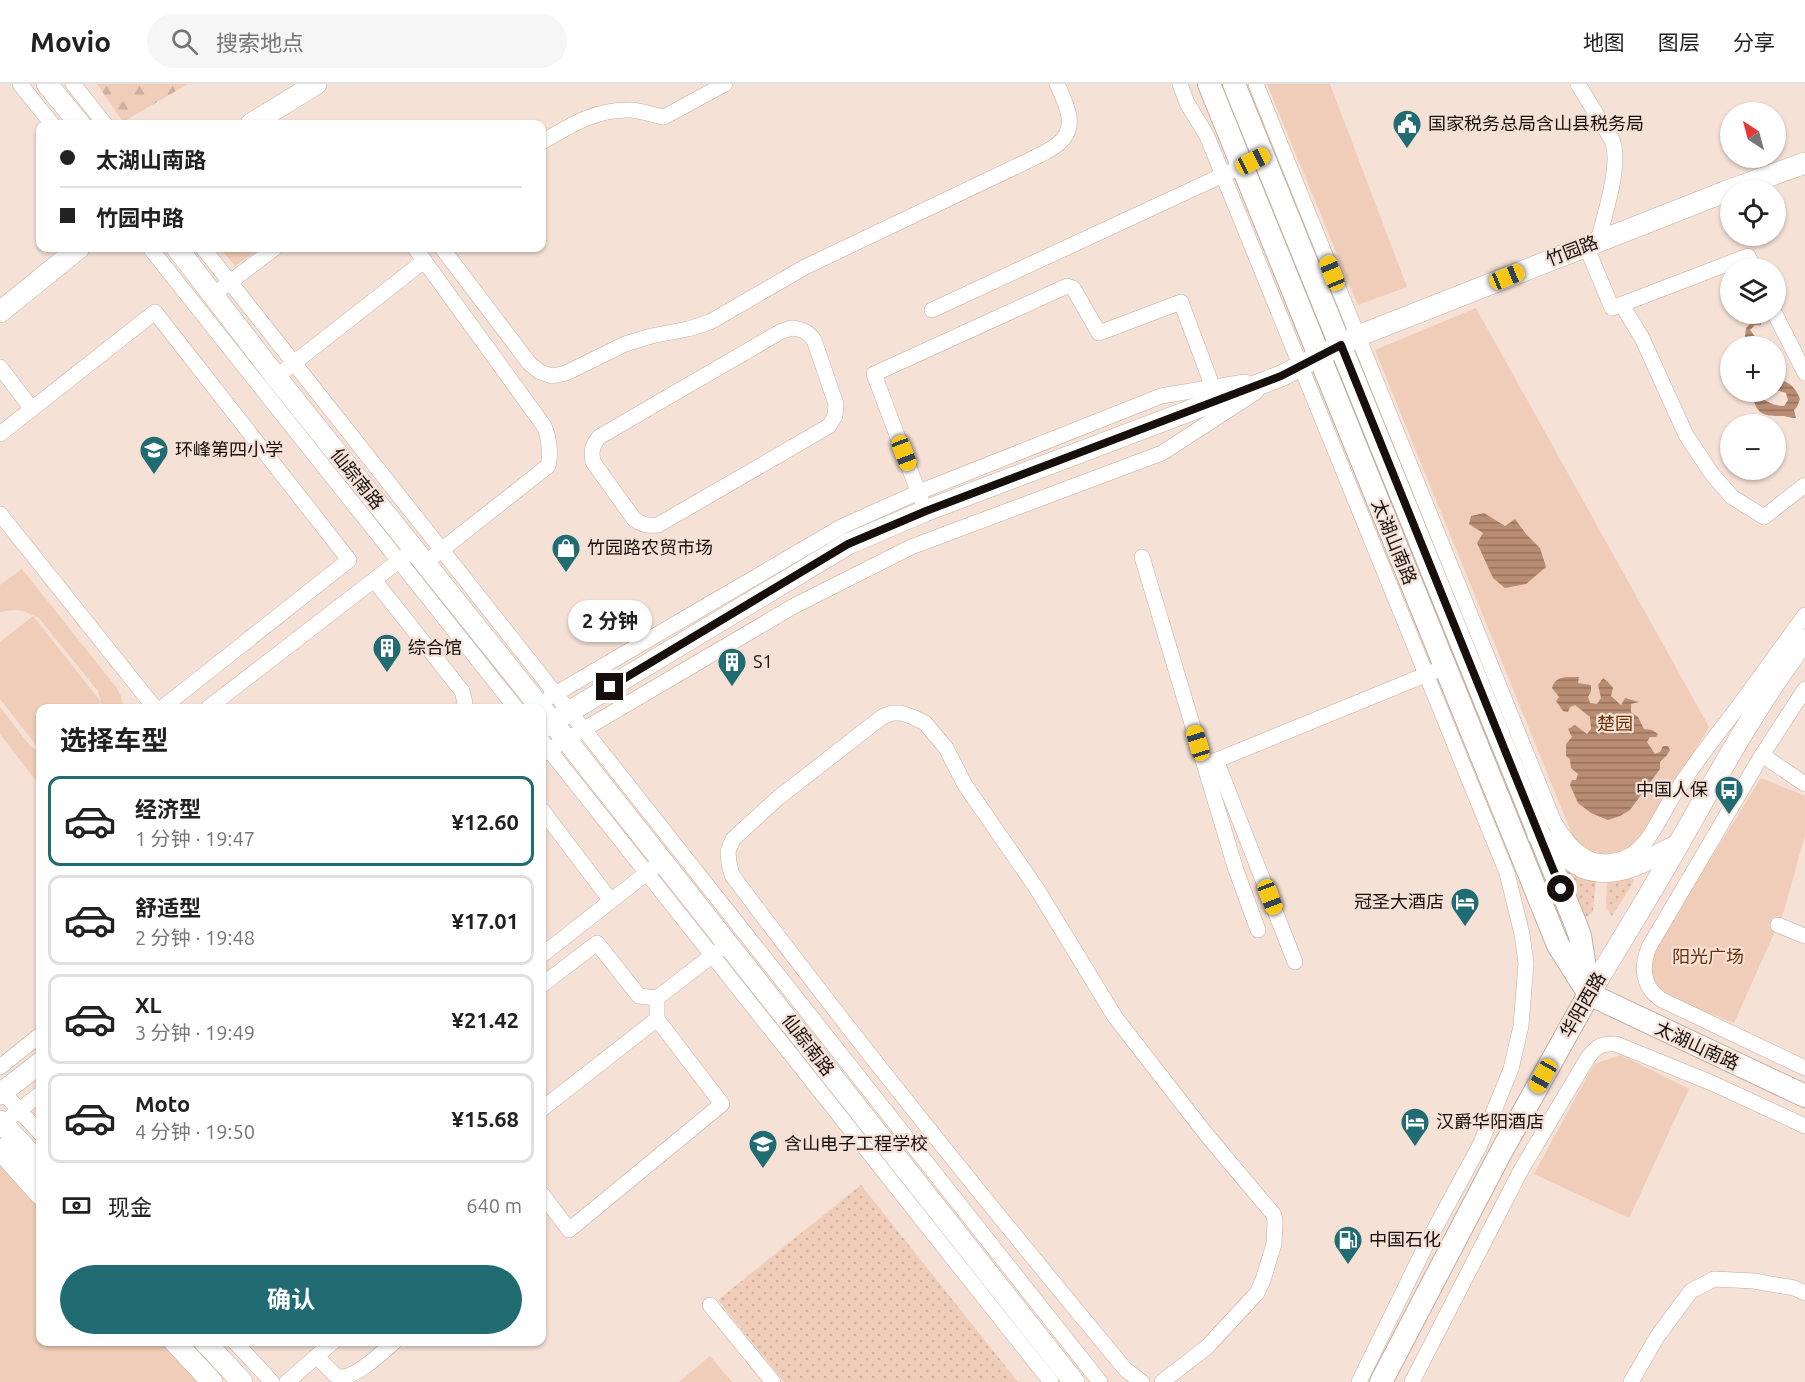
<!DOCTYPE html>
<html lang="zh">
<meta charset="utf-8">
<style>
body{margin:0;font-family:Ubuntu,"Noto Sans SC",sans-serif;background:#f6f6f6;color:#222;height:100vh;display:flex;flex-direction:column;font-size:22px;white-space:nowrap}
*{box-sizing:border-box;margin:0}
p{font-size:20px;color:#767676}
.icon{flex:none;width:33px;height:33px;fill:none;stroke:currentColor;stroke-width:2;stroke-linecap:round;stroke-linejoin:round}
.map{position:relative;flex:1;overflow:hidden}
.details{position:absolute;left:36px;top:620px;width:510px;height:642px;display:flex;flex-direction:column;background:#fff;border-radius:12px;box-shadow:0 2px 4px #0004}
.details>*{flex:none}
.hud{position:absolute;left:36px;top:36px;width:510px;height:132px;border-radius:12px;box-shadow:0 2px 4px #0004;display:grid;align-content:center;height:132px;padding:0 24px;background:#fff}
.needle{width:39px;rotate:324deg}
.tools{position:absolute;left:1720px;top:18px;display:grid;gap:12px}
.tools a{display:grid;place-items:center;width:66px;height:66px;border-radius:50%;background:#fff;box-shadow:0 2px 4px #0004;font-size:30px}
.end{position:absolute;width:27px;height:27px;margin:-14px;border:8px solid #160f0c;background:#fff;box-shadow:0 0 0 3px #fff}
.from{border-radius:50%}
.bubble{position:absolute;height:42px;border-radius:21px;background:#fff;box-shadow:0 2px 4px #0004;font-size:20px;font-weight:700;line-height:42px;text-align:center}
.car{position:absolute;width:18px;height:36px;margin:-18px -9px;border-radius:8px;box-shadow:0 0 4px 2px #0007;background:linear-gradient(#f5c518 24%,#345 0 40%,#f5c518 0 76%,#345 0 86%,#f5c518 0)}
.hud b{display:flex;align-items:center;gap:21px;height:57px;font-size:22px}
.hud b+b{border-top:2px solid #e0e0e0}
.hud i{width:15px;height:15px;background:#222}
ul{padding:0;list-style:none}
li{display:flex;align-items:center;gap:18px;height:90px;margin:0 12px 9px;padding:0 12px;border:3px solid #e0e0e0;border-radius:12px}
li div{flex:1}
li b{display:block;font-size:22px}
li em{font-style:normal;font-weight:700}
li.current{border-color:#206c72}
li>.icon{width:54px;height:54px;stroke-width:1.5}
h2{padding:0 24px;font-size:27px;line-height:72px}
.pay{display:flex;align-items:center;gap:15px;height:66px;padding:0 24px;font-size:22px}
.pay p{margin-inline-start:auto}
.action{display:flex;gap:12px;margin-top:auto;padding:12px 24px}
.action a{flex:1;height:69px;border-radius:36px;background:#206c72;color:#fff;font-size:24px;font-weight:700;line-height:69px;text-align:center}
header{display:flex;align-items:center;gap:36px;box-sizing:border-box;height:84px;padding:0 30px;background:#fff;border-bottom:2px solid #e0e0e0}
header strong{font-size:28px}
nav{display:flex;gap:33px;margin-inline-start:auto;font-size:21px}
.search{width:420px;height:54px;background:#f6f6f6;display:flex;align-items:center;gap:15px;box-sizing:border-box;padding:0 21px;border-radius:33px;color:#767676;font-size:22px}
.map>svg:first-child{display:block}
</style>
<header>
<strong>Movio</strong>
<div class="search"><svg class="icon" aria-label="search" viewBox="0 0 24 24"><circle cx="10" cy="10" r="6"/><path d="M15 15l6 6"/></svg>搜索地点</div>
<nav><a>地图</a><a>图层</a><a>分享</a></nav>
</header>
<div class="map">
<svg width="1805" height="1298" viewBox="0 0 1805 1298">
<defs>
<pattern id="grass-dots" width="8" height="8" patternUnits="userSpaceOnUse" patternTransform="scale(1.5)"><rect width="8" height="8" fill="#f0cdb8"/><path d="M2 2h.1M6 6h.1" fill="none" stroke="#cdaf9d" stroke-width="1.8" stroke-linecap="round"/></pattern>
<pattern id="forest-firs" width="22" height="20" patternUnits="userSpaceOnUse" patternTransform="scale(1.5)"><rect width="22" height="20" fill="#f0cdb8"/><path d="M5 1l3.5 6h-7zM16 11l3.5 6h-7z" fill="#cdaf9d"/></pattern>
<pattern id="water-rules" width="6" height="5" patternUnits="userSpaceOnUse" patternTransform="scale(1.5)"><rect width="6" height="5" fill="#b88d73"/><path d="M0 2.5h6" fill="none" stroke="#95725d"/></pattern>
</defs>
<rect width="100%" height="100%" fill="#f5e1d6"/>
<!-- grass -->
<g fill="url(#grass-dots)">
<polygon points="1568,786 1596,795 1593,827 1588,832 1584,833 1567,791"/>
<polygon points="1631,792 1634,797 1633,799 1612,832 1606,823 1607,795"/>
<polygon points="861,1101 1018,1298 784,1298 718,1216"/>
</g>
<!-- forest -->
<polygon fill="url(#forest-firs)" points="97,0 188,0 123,38"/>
<!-- park -->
<g fill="#f0cdb8">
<polygon points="1267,0 1330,0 1407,203 1358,221"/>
<polygon points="220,164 261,164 235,182"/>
<polygon points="1476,224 1709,643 1642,755 1615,773 1583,767 1574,755 1375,266"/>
<polygon points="22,485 116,603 121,612 123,624 103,624 98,607 39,534 23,527 13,526 0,528 0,501"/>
<polygon points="33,532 101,618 94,624 40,624 40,666 0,615 0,558"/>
<polygon points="0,623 30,662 40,668 40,702 0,650"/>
<polygon points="1761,694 1805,712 1805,751 1784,827 1734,939 1658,909 1648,886 1654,865"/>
<polygon points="1621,971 1689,1005 1629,1134 1534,1090 1594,980"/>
<polygon points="0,1077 40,1121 40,1257 167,1257 205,1298 0,1298"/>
<polygon points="710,1272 732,1298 679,1298"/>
</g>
<!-- water -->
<g fill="url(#water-rules)">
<polygon points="1747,230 1755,230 1755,236 1761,238 1761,241 1755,241 1750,246 1757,255 1764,257 1770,262 1740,262 1744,260 1746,244 1752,238"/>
<path d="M1776,295C1789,297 1796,304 1800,315L1797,323L1794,326L1796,334C1790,334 1787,332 1781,332C1768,332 1758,332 1754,317L1761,313C1768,319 1775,322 1784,322L1788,316L1786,309L1776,306Z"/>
<polygon points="1484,429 1505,442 1515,435 1526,450 1540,464 1546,483 1526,500 1505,504 1493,494 1477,459 1483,449 1469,440 1471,432"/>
<path d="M1579,593L1578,599L1591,601V607L1588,613L1590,619L1597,620L1601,614L1598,601L1603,594L1608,598L1613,604L1611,612L1621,621L1625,614L1639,618L1631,620V628L1638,633L1644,645L1652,646L1658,650L1656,653H1650L1647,658L1655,670L1660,668L1663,662H1668L1670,666L1667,671L1660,678V685L1630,726L1620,732L1608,736L1591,729L1578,719L1570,701L1572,696H1576L1578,690L1571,684L1570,675L1566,672V660L1572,653L1568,645L1575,641L1587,650L1591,645L1590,633L1575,621L1570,623L1568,628L1563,627L1556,617L1559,613L1552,604C1555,591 1568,593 1579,593Z"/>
</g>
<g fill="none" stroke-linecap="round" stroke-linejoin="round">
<!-- street casing -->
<g stroke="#c1aea2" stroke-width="16">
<g id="street">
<polyline points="20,0 52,40"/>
<polyline points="73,0 105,40"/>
<polyline points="1180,0 1187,19 1207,52 1507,789 1522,850 1526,879 1521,942 1511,985 1480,1061 1427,1159 1359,1298"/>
<path d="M1256,0L1554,738C1571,767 1592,788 1627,773C1647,764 1658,737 1669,719C1689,685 1714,655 1738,623C1761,592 1783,561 1805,531"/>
<path d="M1578,0L1612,56C1622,80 1604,132 1598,157"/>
<path d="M542,58C571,41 595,25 631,26C642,27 653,31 664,33L725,0"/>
<polyline points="1586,162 1612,224 1748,172 1754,184"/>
<polyline points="150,164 516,624"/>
<polyline points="203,164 1100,1298"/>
<path d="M415,164L544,342C549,353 551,370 548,382L435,471"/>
<path d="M442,164L529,279L540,288L552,292L566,289L625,260L651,252L688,245L710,238L805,183L1038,72C1045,68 1052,65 1058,60C1079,43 1066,20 1057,0"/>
<polyline points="222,204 275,164"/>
<polyline points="1622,221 1642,254 1686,351 1712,390 1732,413 1764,433 1805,401"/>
<polyline points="932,226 1264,72"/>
<polyline points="1775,230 1805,289"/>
<path d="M791,244C801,245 808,247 814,256L836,320L835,332L829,342L658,441C648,442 642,441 634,435L593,378C591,367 592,362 599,353L780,248Z"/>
<polyline points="0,283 32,325"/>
<polyline points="276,293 424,177"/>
<polyline points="0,350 155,228 349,476 162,624"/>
<polyline points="921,415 874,290 1067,202 1073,204 1099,249 1181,218 1216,312"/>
<polyline points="0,430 155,624"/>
<polyline points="1142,473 1236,786 1258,846"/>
<polyline points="374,496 462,607 465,619 464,624"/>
<path d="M1805,605L1762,671L1649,863C1641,883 1642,903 1662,916L1805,984"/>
<polyline points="550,613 843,442 919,408 1161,312 1245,298"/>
<polyline points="208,624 405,472"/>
<polyline points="542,657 1051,1298"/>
<polyline points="542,670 794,522 911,463 1162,369 1256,308"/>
<polyline points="1762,671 1805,700"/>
<polyline points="1216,676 1295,878"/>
<polyline points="1205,681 1435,587"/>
<polyline points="542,726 611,817"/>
<polyline points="1778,841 1805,852"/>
<polyline points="542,871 653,784"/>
<polyline points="542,901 597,859 639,912 657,914"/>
<polyline points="0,983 40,951"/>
<polyline points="0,1005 40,1049"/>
<polyline points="542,1025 657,935 657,914 718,867"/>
<polyline points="12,1032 40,1010"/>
<polyline points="542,1110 569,1146 722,1020 657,935"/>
<polyline points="710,1221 773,1298"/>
<polyline points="234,1257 272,1298"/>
<path d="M317,1272C323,1279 330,1287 337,1292C352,1298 384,1267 395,1257"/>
<polyline points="287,1298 334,1257"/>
<path d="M1142,1298L1126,1286C991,1124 858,960 732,791L729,779L728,767L733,755L778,714L882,633L892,629H901L913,633L925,639L946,664L965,701L1037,805L1115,933L1206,1050L1274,1131L1275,1138L1274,1160L1263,1196L1257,1209L1207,1263L1162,1298"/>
<path d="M1412,1298L1521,1086L1587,975C1596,963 1600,959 1616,960L1712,999L1805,1042"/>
<polyline points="1631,1298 1657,1253 1691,1207 1714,1195 1754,1197 1794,1204 1805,1209"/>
</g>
</g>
<!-- secondary casing -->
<g stroke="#c1aea2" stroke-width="22">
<g id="secondary">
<polyline points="47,0 80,40"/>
<polyline points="251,40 316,0"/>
<polyline points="177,164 276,293 541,624"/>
<polyline points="0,228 79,164"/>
<polyline points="542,625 1074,1298"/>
<polyline points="542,644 848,460 925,427 1281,292 1358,252 1727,107 1805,79"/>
<path d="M1538,751C1550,760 1572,779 1584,784C1617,796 1649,775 1678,761"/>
<path d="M1589,910C1619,861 1649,812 1678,761C1718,691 1756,621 1805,556"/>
<polyline points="0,1010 40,979"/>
<polyline points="0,1037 40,1080"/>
<polyline points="0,1065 40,1110"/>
<polyline points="174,1257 212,1298"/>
<polyline points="204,1257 242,1298"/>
</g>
</g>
<!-- primary casing -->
<g stroke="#c1aea2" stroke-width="24">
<g id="primary">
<polyline points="1209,0 1558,861 1589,910 1805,1012"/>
<polyline points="1234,0 1576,841 1580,852 1588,902"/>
<polyline points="1381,1298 1500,1070 1589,910"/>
</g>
</g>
<!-- street -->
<use href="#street" stroke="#fff" stroke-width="15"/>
<!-- secondary -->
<use href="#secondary" stroke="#fff" stroke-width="21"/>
<!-- primary -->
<use href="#primary" stroke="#fff" stroke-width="22"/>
</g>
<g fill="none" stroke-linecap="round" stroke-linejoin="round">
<!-- route -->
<polyline stroke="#160f0c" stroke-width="8" points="610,603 848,460 926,427 1281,292 1341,261 1561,805"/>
</g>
<!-- icons -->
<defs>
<g id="civic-pin" transform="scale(1.5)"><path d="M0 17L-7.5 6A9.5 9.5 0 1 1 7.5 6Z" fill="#206c72" stroke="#f5e1d6"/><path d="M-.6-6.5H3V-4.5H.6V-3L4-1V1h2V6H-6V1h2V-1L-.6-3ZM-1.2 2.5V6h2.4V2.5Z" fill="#fff"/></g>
<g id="school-pin" transform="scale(1.5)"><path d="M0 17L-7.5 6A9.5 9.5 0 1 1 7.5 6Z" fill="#206c72" stroke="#f5e1d6"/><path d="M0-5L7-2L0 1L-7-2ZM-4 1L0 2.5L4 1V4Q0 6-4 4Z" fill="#fff"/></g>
<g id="shop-pin" transform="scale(1.5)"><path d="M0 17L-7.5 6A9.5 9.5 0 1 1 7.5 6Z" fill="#206c72" stroke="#f5e1d6"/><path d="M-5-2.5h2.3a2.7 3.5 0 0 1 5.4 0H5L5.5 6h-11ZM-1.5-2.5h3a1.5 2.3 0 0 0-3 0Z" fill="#fff"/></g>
<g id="building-pin" transform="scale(1.5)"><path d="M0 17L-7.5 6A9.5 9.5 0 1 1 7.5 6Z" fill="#206c72" stroke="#f5e1d6"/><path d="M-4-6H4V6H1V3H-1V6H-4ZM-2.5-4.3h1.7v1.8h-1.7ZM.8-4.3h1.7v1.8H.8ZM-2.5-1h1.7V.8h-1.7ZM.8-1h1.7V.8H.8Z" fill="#fff"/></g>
<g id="bus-pin" transform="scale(1.5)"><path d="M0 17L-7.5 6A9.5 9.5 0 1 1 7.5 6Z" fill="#206c72" stroke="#f5e1d6"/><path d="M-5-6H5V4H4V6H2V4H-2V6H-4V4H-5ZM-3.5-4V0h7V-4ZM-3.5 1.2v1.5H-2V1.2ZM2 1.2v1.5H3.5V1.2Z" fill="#fff"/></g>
<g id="hotel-pin" transform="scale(1.5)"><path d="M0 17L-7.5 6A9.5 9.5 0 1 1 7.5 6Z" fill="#206c72" stroke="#f5e1d6"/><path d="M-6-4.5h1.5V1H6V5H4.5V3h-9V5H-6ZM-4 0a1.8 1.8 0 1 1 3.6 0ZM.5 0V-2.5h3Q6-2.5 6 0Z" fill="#fff"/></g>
<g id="fuel-pin" transform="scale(1.5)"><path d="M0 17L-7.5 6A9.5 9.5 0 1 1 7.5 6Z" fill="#206c72" stroke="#f5e1d6"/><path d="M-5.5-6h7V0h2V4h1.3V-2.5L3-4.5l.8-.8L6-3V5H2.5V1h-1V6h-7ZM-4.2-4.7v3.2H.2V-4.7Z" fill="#fff"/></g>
</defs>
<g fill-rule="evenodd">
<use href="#civic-pin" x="1407" y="40"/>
<use href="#school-pin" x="154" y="366"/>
<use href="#shop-pin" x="566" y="464"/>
<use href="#building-pin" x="387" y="564"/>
<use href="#building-pin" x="732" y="578"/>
<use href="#bus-pin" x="1729" y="706"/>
<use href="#hotel-pin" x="1465" y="818"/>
<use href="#hotel-pin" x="1415" y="1038"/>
<use href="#school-pin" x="763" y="1060"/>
<use href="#fuel-pin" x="1348" y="1156"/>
</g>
<g text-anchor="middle" stroke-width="4.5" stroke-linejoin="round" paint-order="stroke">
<!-- poi labels -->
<g font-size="18" fill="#160f0c" stroke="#f5e1d6" text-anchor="start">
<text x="1428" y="46">国家税务总局含山县税务局</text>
<text x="175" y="372">环峰第四小学</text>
<text x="587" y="470">竹园路农贸市场</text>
<text x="408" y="570">综合馆</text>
<text x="753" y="584">S1</text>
<text x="1708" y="712" text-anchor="end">中国人保</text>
<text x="1444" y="824" text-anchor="end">冠圣大酒店</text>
<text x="1436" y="1044">汉爵华阳酒店</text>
<text x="784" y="1066">含山电子工程学校</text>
<text x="1369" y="1162">中国石化</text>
</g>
<!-- street labels -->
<g font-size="18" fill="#160f0c" stroke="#f5e1d6">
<text transform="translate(1572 167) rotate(-21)" y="6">竹园路</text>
<text transform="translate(357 395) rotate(51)" y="6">仙踪南路</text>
<text transform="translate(1394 458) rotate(68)" y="6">太湖山南路</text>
<text transform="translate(1583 921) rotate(-60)" y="6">华阳西路</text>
<text transform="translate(808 961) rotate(52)" y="6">仙踪南路</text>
<text transform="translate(1697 962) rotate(25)" y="6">太湖山南路</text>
</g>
<!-- park labels -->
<g font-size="18" fill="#6a3307" stroke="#f5e1d6">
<text x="1615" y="646">楚园</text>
<text x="1708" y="879">阳光广场</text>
</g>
</g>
</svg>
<div class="tools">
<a><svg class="needle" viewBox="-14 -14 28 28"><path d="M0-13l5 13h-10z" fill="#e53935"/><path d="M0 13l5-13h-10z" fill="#767676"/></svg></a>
<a><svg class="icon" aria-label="locate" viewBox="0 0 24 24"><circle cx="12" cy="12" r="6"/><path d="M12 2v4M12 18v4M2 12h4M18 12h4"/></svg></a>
<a><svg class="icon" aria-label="layers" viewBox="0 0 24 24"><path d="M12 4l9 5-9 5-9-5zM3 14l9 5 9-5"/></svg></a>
<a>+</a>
<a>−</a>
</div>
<i class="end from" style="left:1561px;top:805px"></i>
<i class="end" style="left:610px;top:603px"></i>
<div class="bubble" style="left:568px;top:516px;width:84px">2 分钟</div>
<i class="car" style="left:1253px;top:77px;rotate:63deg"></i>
<i class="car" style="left:1332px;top:189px;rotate:338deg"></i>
<i class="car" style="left:1507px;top:193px;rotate:68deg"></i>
<i class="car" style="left:904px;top:369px;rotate:159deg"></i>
<i class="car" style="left:1198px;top:659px;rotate:343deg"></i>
<i class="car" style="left:1270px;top:813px;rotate:159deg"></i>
<i class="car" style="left:1543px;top:992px;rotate:209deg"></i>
<div class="hud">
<b><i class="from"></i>太湖山南路</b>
<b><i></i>竹园中路</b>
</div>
<section class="details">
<h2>选择车型</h2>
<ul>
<li class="current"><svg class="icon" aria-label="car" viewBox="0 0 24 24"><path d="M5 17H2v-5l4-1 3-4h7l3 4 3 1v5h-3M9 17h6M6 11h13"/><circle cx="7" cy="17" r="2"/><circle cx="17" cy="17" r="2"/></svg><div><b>经济型</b><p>1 分钟 · 19:47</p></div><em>¥12.60</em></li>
<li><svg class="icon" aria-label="car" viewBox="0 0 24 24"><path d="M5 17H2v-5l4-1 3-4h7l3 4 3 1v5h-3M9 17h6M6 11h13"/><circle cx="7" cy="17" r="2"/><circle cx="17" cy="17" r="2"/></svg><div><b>舒适型</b><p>2 分钟 · 19:48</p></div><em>¥17.01</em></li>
<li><svg class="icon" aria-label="car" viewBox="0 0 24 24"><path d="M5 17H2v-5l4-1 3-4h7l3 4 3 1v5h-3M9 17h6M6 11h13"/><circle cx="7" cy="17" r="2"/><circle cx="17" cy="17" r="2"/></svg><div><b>XL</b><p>3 分钟 · 19:49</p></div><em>¥21.42</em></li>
<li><svg class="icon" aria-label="car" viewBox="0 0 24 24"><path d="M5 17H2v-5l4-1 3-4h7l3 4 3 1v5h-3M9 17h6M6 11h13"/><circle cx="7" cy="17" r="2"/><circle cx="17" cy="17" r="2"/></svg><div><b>Moto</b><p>4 分钟 · 19:50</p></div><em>¥15.68</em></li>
</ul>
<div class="pay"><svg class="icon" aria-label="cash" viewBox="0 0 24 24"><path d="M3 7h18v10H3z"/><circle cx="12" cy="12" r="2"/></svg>现金<p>640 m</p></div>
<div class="action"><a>确认</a></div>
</section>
</div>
